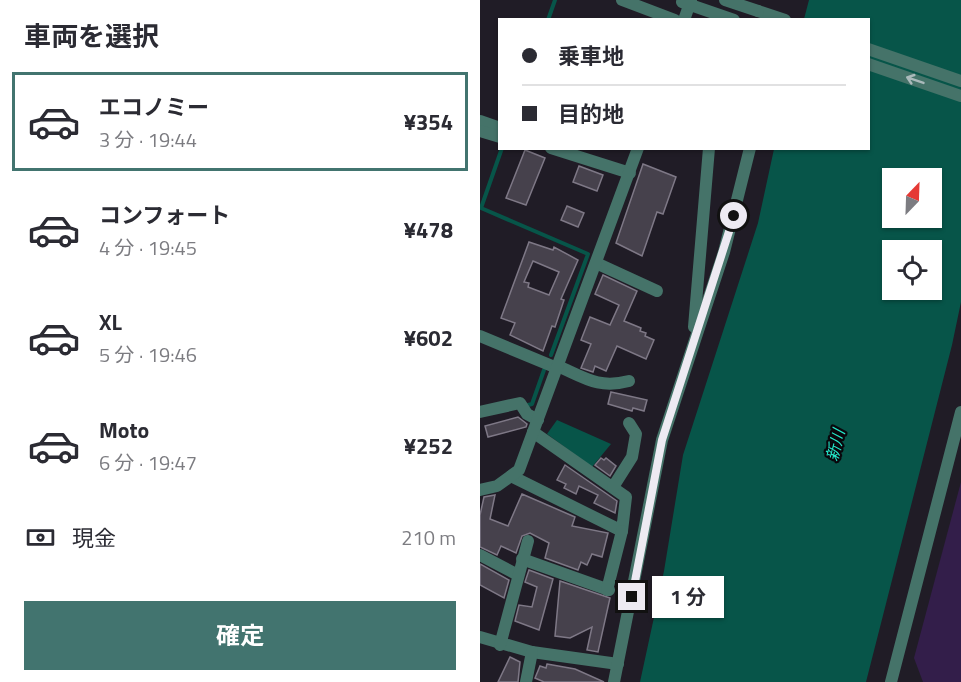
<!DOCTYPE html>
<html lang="ja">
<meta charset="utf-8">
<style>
body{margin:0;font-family:"Titillium Web","Noto Sans JP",sans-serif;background:#f7f7f7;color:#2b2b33;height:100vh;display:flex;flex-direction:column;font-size:22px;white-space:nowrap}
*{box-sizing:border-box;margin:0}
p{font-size:20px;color:#7c7c81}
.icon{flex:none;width:33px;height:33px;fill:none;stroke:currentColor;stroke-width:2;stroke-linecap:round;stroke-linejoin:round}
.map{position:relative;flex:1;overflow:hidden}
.panel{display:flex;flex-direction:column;background:#fff;width:480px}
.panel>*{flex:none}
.top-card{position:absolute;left:18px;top:18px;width:372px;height:132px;border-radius:0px;box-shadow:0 2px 4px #0004;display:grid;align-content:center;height:132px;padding:0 24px;background:#fff}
.needle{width:39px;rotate:23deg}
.tools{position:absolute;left:402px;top:168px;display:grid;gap:12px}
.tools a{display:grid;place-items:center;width:60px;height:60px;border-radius:0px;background:#fff;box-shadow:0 2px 4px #0004;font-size:30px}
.end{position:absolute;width:27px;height:27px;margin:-14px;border:8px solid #edeaf2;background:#111;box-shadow:0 0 0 3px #111}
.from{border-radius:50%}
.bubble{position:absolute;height:42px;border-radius:0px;background:#fff;box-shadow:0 2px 4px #0004;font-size:20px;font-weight:700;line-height:42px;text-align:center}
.top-card b{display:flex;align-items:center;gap:21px;height:57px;font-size:22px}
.top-card b+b{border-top:2px solid #e1e1e2}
.top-card i{width:15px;height:15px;background:#2b2b33}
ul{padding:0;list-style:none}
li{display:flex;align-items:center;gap:18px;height:99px;margin:0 12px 9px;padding:0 12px;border:3px solid transparent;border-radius:0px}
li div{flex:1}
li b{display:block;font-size:22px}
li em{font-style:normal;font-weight:700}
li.on{border-color:#42746f}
li>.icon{width:54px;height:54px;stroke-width:1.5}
h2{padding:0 24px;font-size:27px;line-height:72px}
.pay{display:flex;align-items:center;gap:15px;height:66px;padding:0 24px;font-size:22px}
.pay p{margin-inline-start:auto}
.button{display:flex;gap:12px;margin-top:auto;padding:12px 24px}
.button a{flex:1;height:69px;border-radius:0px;background:#42746f;color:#fff;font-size:24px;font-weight:700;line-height:69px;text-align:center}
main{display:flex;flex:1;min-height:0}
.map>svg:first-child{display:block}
</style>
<main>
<section class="panel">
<h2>車両を選択</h2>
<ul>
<li class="on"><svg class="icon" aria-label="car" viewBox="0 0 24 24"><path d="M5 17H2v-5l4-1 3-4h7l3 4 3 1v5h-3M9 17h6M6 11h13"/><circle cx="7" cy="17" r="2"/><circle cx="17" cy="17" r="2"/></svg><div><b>エコノミー</b><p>3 分 · 19:44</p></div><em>¥354</em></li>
<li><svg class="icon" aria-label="car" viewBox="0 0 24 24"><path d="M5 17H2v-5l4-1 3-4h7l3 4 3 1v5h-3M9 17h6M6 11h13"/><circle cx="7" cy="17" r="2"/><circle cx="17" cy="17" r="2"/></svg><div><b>コンフォート</b><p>4 分 · 19:45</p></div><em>¥478</em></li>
<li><svg class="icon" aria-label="car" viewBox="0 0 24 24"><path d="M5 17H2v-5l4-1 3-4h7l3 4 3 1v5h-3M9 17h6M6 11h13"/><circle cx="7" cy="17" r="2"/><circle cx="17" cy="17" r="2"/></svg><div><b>XL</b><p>5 分 · 19:46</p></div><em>¥602</em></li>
<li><svg class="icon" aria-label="car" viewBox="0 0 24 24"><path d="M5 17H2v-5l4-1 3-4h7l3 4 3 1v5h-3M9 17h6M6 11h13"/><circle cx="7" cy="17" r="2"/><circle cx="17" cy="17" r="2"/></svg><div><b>Moto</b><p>6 分 · 19:47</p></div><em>¥252</em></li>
</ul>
<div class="pay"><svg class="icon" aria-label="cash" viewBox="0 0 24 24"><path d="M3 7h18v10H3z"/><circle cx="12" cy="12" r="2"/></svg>現金<p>210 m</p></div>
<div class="button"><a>確定</a></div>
</section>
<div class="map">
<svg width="481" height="682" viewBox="0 0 481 682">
<rect width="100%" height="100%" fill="#201c26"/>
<!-- green -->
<polygon fill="#331e4a" points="481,482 481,682 443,682 434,658"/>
<!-- water -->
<g fill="#075549" fill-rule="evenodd">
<path d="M329,0H481V302L472,345L386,682H160L184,571L203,455L278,223L294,149L388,148V20L324,19ZM412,178H452V218H412ZM412,250H452V290H412Z"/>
<polygon points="77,420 131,444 112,467 67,434"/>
</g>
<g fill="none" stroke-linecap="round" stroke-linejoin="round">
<!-- stream -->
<g stroke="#075549" stroke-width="4">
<polyline points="68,20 75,0"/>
<polyline points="22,148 1,208 108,254 71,355"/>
<polyline points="48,405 52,404 64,370"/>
</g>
</g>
<!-- building -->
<g fill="#46414c" stroke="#7e7886" stroke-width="1.5" fill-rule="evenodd">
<polygon points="45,150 65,158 46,205 26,198"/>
<polygon points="163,164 196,177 183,214 177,212 162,256 136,243"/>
<polygon points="99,166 123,175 117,191 93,182"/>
<polygon points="87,206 104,213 98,227 81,220"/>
<path d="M49,242L73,250L74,247L98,260L81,299L84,300L75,327L72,326L63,351L30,335L35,323L21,318ZM53,261L79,272L69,295L48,287L49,283L44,282Z"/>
<polygon points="123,275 157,291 144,321 161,328 160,331 166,333 165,336 174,340 166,359 137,346 126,371 115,366 113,372 101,368 111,344 101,340 110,317 130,325 139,305 115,294"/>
<polygon points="131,392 167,400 164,411 153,408 152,411 128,404"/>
<polygon points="38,417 47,424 46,427 8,437 5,426"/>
<polygon points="121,458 124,460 126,458 136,466 130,476 115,465"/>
<polygon points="85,465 137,501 135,513 114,503 118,495 99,486 96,494 84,488 86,484 77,480"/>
<polygon points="42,494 95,517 92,526 128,533 122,557 112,554 107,565 101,562 98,570 65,558 69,543 50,533 42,536 36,553 21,546 17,555 0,547 0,515 4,497 15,495 10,519 28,526"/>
<polygon points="0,564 29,580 24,598 0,585"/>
<polygon points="49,570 73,579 59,630 35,621 39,605 52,607 57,587 45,582"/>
<polygon points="80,581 130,598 118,652 107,650 112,627 90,638 75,636"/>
<polygon points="30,657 40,662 38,682 18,682"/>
<polygon points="67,664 95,669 124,682 64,682 55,678 60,666 66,668"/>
</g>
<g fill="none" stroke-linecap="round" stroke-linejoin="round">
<!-- minor -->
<g stroke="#457369" stroke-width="12">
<polyline points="142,0 195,20"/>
<polyline points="278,11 305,20"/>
<polyline points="204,20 211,0"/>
<polyline points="388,49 481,81"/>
<polyline points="388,64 481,96"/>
<polyline points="0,121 20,128"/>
<polyline points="0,131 20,137"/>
<polyline points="71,148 150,173"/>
<polyline points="116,263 177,291"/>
<polyline points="214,327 229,148"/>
<polyline points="0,336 77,368"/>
<path d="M78,366C105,378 119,389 149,381"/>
<polyline points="0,412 40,403 47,414 58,420"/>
<polyline points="31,476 142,531 146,497 53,432"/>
<polyline points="133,487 152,457 156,434 149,423"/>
<polyline points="0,490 17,486 39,470 158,148"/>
<polyline points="0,555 38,575"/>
<polyline points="42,559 129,590"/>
<polyline points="127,590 142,531"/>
<polyline points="0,637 52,652 138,664"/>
<polyline points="20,645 48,541"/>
<polyline points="46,682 52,652"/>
<polyline points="134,682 182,440 244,252 270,148"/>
<polyline points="411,682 481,412"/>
</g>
<!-- minor-bridge -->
<g stroke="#457369" stroke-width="12">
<polyline points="245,0 278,11"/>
<polyline points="202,2 254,20"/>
</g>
</g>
<!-- one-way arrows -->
<defs><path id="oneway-shaft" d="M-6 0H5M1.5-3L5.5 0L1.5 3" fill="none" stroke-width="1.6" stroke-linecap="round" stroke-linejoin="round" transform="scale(1.5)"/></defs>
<use stroke="#aababb" href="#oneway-shaft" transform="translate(435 80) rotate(-161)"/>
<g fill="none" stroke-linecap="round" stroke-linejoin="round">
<!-- route -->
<polyline stroke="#edeaf2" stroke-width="8" points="152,597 182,440 254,216"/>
</g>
<g text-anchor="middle" stroke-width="4.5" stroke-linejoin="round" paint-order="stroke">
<!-- water labels -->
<g font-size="16" font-style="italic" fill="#24e9ca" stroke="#09070c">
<text transform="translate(355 445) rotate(-76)" y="6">新川</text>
</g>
</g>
</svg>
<div class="tools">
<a><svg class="needle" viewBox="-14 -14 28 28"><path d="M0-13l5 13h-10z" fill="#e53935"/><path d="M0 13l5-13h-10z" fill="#7c7c81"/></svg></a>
<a><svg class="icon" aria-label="locate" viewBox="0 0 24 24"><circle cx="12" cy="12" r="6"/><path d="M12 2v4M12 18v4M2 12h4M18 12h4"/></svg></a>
</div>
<i class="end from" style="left:254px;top:216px"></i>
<i class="end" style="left:152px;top:597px"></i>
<div class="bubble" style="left:172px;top:576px;width:72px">1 分</div>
<div class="top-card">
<b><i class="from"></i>乗車地</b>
<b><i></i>目的地</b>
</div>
</div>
</main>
